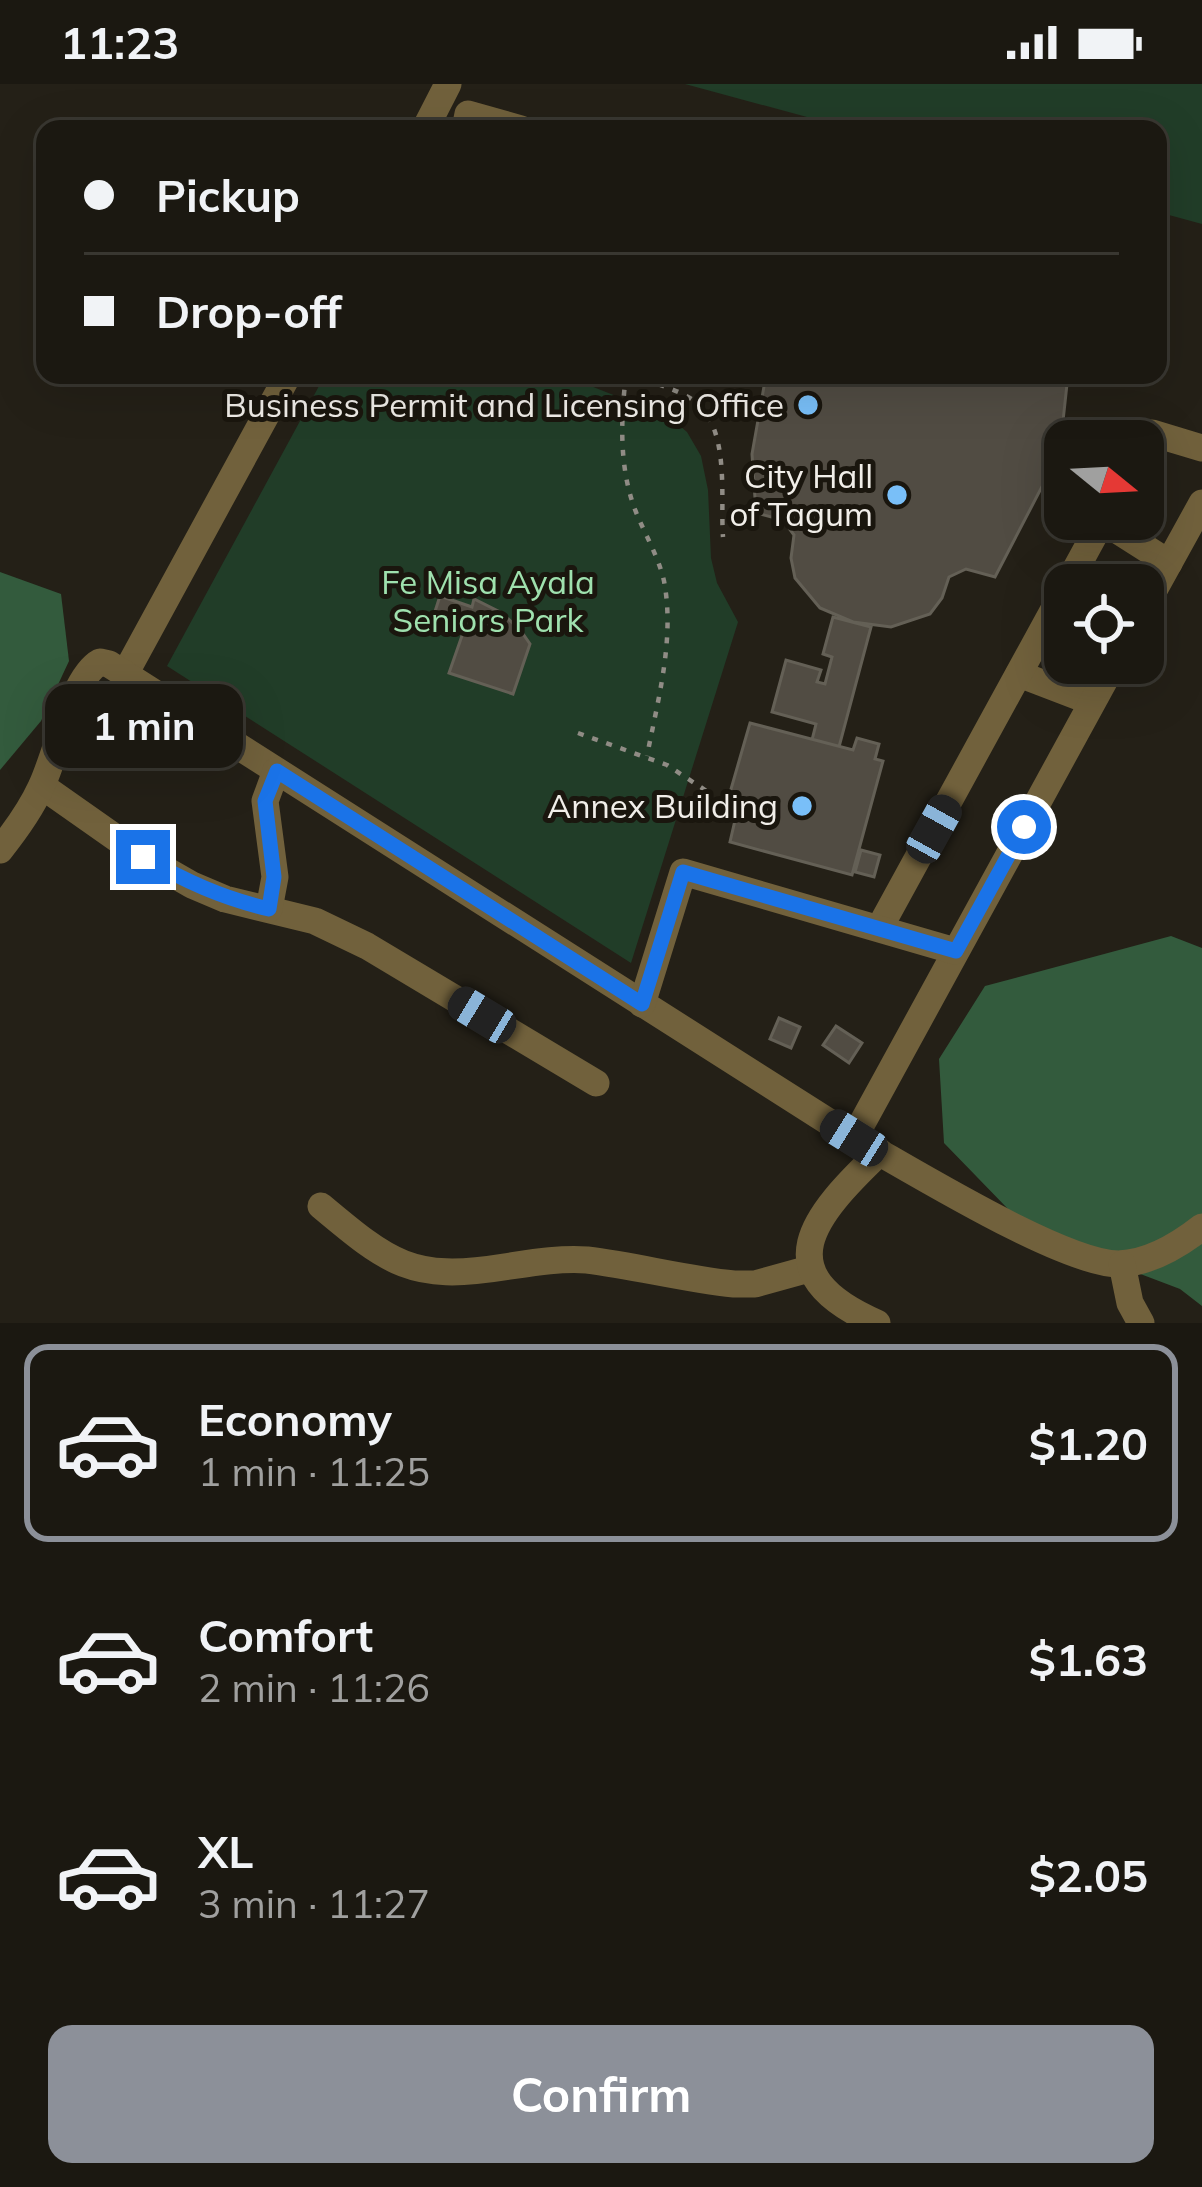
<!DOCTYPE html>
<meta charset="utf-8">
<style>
body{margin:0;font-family:Mulish,sans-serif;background:#24211a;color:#f1f3f6;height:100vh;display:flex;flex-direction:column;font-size:45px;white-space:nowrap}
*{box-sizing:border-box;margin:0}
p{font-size:39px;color:#a0a09f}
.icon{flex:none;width:66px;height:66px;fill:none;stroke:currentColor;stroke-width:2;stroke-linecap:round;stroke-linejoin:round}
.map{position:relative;height:1239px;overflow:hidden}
.sheet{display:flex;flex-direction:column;background:#1b1811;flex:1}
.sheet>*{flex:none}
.banner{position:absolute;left:36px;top:36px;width:1131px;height:264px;border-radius:24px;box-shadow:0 12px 48px #0002,0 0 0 3px #393731;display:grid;align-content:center;height:264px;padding:0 48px;background:#1b1811}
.needle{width:78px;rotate:108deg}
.fabs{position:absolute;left:1044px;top:336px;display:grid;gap:24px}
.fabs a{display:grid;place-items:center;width:120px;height:120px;border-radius:24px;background:#1b1811;box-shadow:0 12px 48px #0002,0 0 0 3px #393731;font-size:60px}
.end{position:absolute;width:54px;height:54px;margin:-27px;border:15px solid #1a73e8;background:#fff;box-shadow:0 0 0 6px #fff}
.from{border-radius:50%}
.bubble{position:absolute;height:84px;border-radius:24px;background:#1b1811;box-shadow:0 12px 48px #0002,0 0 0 3px #393731;font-size:39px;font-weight:700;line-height:84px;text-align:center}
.car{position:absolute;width:36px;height:72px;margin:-36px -18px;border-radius:15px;box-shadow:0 0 9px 3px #0007;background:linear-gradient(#222 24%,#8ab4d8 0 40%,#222 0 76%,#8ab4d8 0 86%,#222 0)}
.banner b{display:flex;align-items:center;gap:42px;height:114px;font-size:45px}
.banner b+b{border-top:3px solid #393731}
.banner i{width:30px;height:30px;background:#f1f3f6}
ul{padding:21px 0 0;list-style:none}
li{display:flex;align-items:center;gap:36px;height:198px;margin:0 24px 18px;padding:0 24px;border:6px solid transparent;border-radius:24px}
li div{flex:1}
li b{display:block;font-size:45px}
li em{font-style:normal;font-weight:700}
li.on{border-color:#8c9099}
li>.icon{width:108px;height:108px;stroke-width:1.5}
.button{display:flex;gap:24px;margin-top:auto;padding:24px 48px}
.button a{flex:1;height:138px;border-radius:24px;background:#8c9099;color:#fff;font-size:48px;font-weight:700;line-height:138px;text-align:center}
.status{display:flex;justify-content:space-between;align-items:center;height:84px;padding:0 60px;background:#1b1811;direction:ltr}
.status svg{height:33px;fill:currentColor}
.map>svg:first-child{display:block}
</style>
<div class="status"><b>11:23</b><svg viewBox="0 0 49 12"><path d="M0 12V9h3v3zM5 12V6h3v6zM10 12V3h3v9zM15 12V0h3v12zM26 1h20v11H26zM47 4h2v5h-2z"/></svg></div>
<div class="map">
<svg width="1202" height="1239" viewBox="0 0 1202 1239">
<rect width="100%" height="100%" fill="#242017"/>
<!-- green -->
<g fill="#213d28">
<polygon points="685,0 1202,0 1202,140 1158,128 1158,45 851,45"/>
<polygon points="325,291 563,291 669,333 687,348 701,372 708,406 711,474 717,499 738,538 631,879 167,582"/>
</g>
<!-- forest -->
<g fill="#335b3d">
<polygon points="0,488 61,510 69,577 41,637 0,686"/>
<polygon points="1171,852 1202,864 1202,1222 1180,1205 1093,1172 1009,1126 944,1059 939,975 985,902"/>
</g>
<!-- building -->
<g fill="#514c43" stroke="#646056" stroke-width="3">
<polygon points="766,291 1068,291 1063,337 1047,393 995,493 966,485 949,493 942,514 930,530 891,543 853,538 820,524 795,494 791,474 794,451 783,436 756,429 752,370"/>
<polygon points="440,512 472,523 474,515 502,529 521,547 530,560 513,610 449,589 464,546 451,542 448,549 430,543"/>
<polygon points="833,533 871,543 839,663 812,656 816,640 772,628 786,576 821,586 817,598 825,600 832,573 823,570"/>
<polygon points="750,639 853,666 857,654 879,660 875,675 883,677 852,791 730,758 736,732 731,730 735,714 729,712"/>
<polygon points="861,766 880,771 874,793 855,788"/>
<polygon points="779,934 800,943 791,964 770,955"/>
<polygon points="836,942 862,959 849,979 823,961"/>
</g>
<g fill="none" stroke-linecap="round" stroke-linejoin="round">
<!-- path -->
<g stroke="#908c85" stroke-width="4.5" stroke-dasharray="6 9" stroke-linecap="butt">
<path d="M626,291C621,333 619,378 633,420C642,446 658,470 664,497C675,555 658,615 647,672"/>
<path d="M630,291C650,298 675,304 693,316C731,343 720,413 723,453"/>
<polyline points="578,649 667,681 708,708"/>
</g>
<!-- minor -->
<g stroke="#71613c" stroke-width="27">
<polyline points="425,45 448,0"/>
<polyline points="465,45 468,30 521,45"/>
<polyline points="1133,357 1152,349 1202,364"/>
<polyline points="1103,437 1169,479"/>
<polyline points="1067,501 1103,435"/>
<polyline points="1143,526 1202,419"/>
<polyline points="125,590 288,291"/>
<polyline points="1019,590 1092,618"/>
<polyline points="42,702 143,773 192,801 225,815 315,837 367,862 596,999"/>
<path d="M0,766C16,746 30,727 41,703C56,673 72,593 100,578L109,580L854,1054L1114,579"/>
<polyline points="269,825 275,793 265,717 276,687"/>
<polyline points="880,843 1065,505"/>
<polyline points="642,920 683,788 955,867"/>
<path d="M854,1054C910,1085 1063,1180 1119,1180C1150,1179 1179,1161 1202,1143"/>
<path d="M321,1122C389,1179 412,1198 504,1183C531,1179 559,1174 587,1176C636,1182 685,1195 734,1200H755L809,1185"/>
<polyline points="1122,1180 1130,1219 1141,1239"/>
<path d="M877,1239C763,1189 813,1132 880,1068"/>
</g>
</g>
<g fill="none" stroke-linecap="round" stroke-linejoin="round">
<!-- route -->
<path stroke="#1a73e8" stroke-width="15" d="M143,773C185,797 222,814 269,825L274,793L265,717L277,687L642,920L683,788L956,867L1024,743"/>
</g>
<!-- markers -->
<g fill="#79bff8" stroke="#1a160e" stroke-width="4.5">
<circle cx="808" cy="321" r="12"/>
<circle cx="897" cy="411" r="12"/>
<circle cx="802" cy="722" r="12"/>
</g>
<g text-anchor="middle" stroke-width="10" stroke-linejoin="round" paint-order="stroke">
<!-- poi labels -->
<g font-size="33" fill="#f1eee9" stroke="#1a160e" text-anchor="end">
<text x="784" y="333">Business Permit and Licensing Office</text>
<text x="873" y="404">City Hall<tspan x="873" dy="38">of Tagum</tspan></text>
<text x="778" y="734">Annex Building</text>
</g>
<!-- park labels -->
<g font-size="33" fill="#9fe1ae" stroke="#1a160e">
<text x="488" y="510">Fe Misa Ayala<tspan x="488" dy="38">Seniors Park</tspan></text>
</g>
</g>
</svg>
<div class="fabs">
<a><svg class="needle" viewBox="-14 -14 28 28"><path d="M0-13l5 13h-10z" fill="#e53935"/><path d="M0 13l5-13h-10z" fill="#a0a09f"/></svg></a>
<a><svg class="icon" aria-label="locate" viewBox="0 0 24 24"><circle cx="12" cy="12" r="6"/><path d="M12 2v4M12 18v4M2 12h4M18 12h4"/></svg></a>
</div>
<i class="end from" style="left:1024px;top:743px"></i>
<i class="end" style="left:143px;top:773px"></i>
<div class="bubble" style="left:45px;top:600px;width:198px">1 min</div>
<i class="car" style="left:934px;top:745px;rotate:29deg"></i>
<i class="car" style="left:482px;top:931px;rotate:301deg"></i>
<i class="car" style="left:854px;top:1054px;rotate:302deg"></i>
<div class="banner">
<b><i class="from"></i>Pickup</b>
<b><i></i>Drop-off</b>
</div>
</div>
<section class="sheet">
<ul>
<li class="on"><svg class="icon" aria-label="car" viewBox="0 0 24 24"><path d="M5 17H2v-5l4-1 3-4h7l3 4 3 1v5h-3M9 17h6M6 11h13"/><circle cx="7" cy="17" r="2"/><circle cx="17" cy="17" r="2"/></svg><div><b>Economy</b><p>1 min · 11:25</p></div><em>$1.20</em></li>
<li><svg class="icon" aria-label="car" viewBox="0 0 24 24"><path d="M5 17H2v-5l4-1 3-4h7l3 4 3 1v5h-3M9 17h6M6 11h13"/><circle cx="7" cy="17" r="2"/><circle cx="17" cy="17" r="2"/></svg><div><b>Comfort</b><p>2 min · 11:26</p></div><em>$1.63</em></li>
<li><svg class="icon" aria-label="car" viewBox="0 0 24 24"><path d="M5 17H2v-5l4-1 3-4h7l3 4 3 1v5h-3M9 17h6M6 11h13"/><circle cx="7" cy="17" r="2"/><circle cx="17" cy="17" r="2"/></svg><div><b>XL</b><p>3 min · 11:27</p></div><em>$2.05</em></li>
</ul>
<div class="button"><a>Confirm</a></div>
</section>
